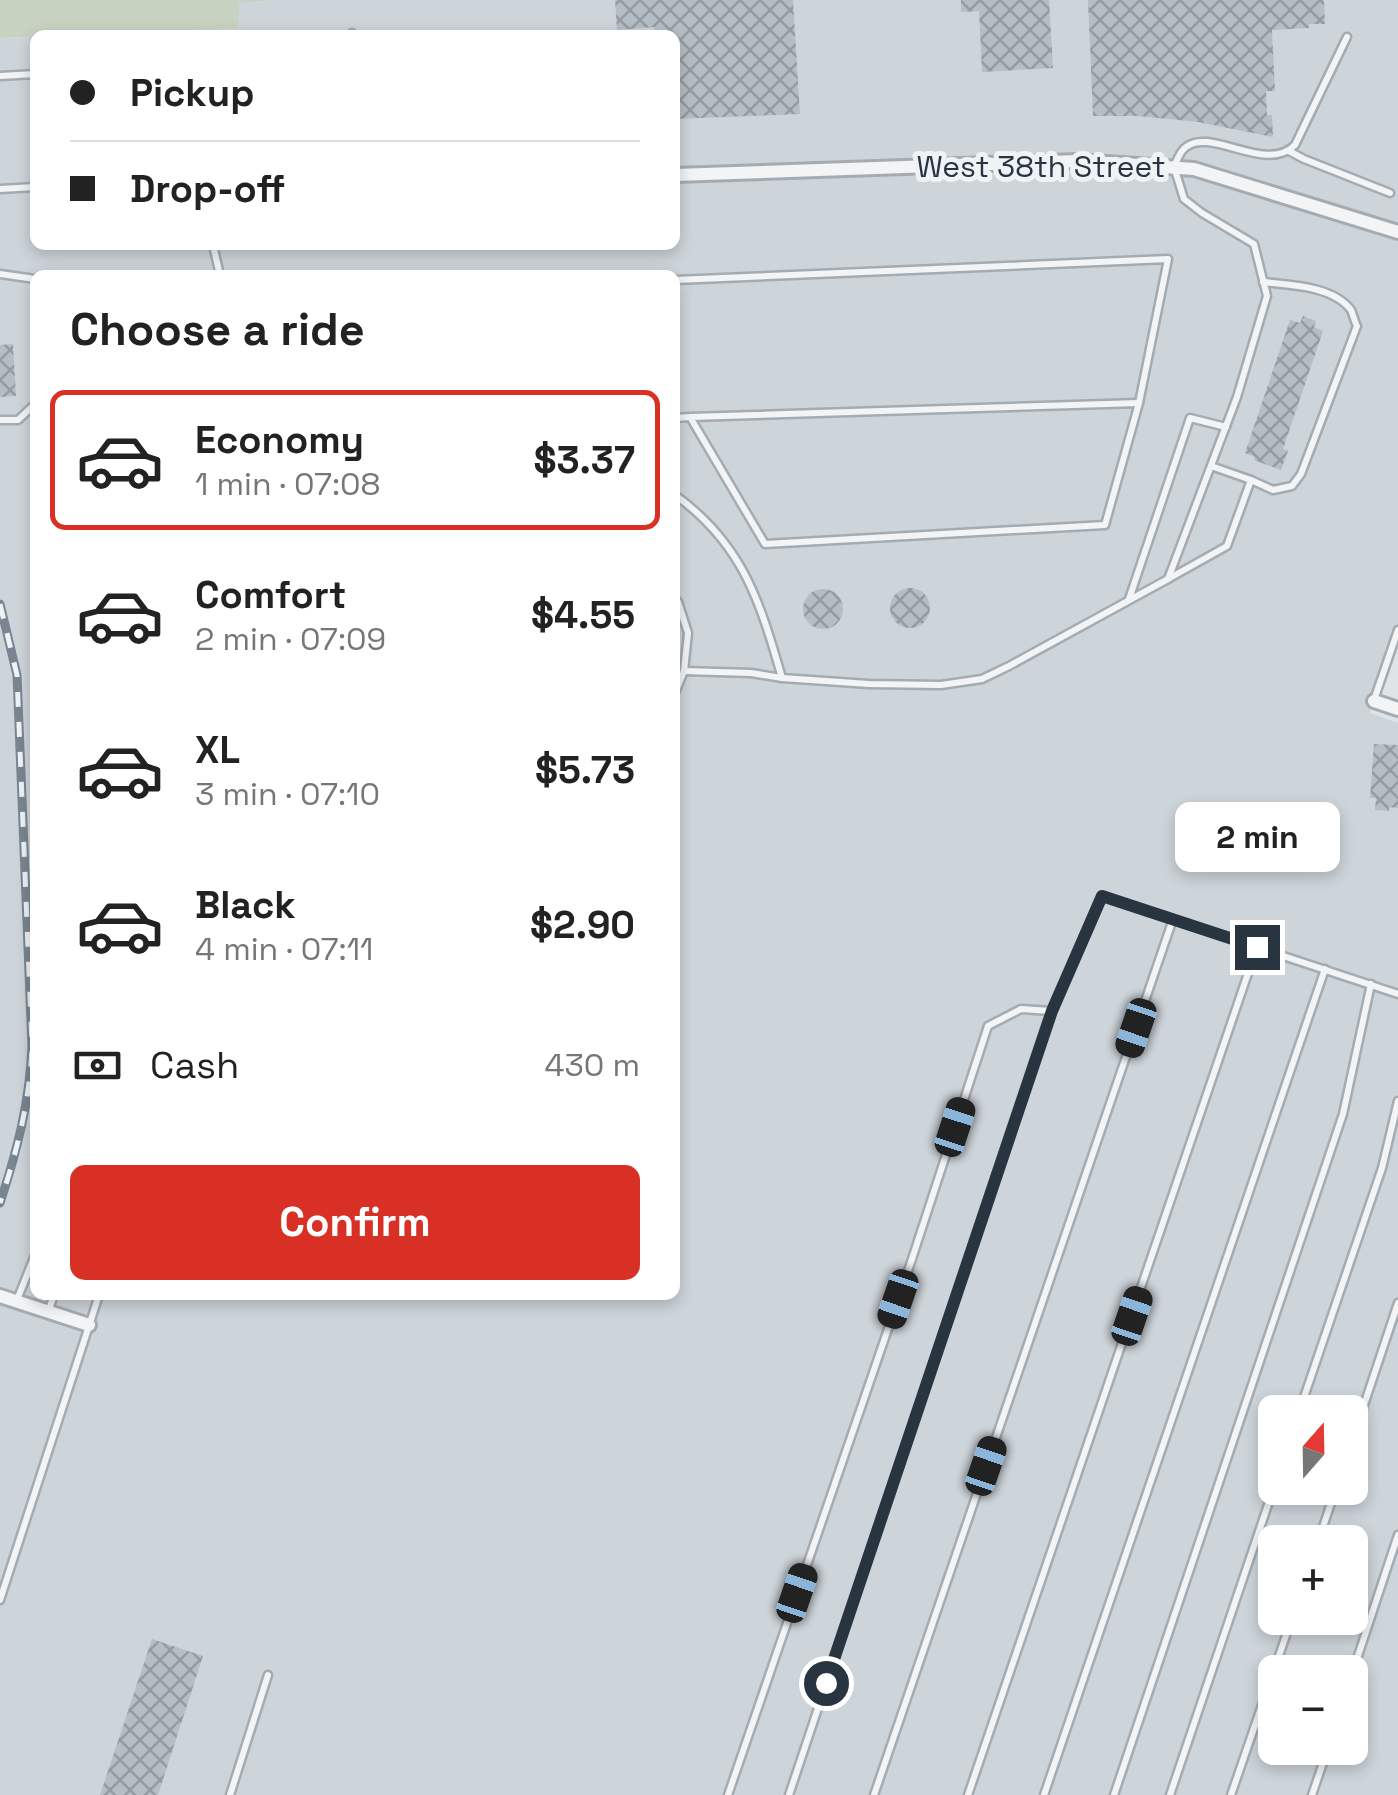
<!DOCTYPE html>
<meta charset="utf-8">
<style>
body{margin:0;font-family:"Space Grotesk",sans-serif;background:#f2f2f2;color:#222;height:100vh;display:flex;flex-direction:column;font-size:38px;white-space:nowrap}
*{box-sizing:border-box;margin:0}
p{font-size:32px;color:#767676}
.icon{flex:none;width:55px;height:55px;fill:none;stroke:currentColor;stroke-width:2;stroke-linecap:round;stroke-linejoin:round}
.map{position:relative;flex:1;overflow:hidden}
.details{position:absolute;left:30px;top:270px;width:650px;height:1030px;display:flex;flex-direction:column;background:#fff;border-radius:15px;box-shadow:0 5px 15px #0003}
.details>*{flex:none}
.banner{position:absolute;left:30px;top:30px;width:650px;height:220px;border-radius:15px;box-shadow:0 5px 15px #0003;display:grid;align-content:center;height:220px;padding:0 40px;background:#fff}
.needle{width:65px;rotate:20deg}
.tools{position:absolute;left:1258px;top:1395px;display:grid;gap:20px}
.tools a{display:grid;place-items:center;width:110px;height:110px;border-radius:15px;background:#fff;box-shadow:0 5px 15px #0003;font-size:50px}
.end{position:absolute;width:45px;height:45px;margin:-22px;border:12px solid #28343f;background:#fff;box-shadow:0 0 0 5px #fff}
.from{border-radius:50%}
.bubble{position:absolute;height:70px;border-radius:15px;background:#fff;box-shadow:0 5px 15px #0003;font-size:32px;font-weight:600;line-height:70px;text-align:center}
.car{position:absolute;width:30px;height:60px;margin:-30px -15px;border-radius:12px;box-shadow:0 0 8px 2px #0007;background:linear-gradient(#222 24%,#8ab4d8 0 40%,#222 0 76%,#8ab4d8 0 86%,#222 0)}
.banner b{display:flex;align-items:center;gap:35px;height:95px;font-size:38px}
.banner b+b{border-top:2px solid #e0e0e0}
.banner i{width:25px;height:25px;background:#222}
ul{padding:0;list-style:none}
li{display:flex;align-items:center;gap:30px;height:140px;margin:0 20px 15px;padding:0 20px;border:5px solid transparent;border-radius:15px}
li div{flex:1}
li b{display:block;font-size:38px}
li em{font-style:normal;font-weight:600}
li.active{border-color:#d93025}
li>.icon{width:90px;height:90px;stroke-width:1.5}
h2{padding:0 40px;font-size:45px;line-height:120px}
.pay{display:flex;align-items:center;gap:25px;height:110px;padding:0 40px;font-size:38px}
.pay p{margin-inline-start:auto}
.action{display:flex;gap:20px;margin-top:auto;padding:20px 40px}
.action a{flex:1;height:115px;border-radius:15px;background:#d93025;color:#fff;font-size:40px;font-weight:600;line-height:115px;text-align:center}
.map>svg:first-child{display:block}
</style>
<div class="map">
<svg width="1398" height="1795" viewBox="0 0 1398 1795">
<defs>
<pattern id="building-cross-hatch" width="8" height="8" patternUnits="userSpaceOnUse" patternTransform="scale(2.5)"><rect width="8" height="8" fill="#b6bec5"/><path d="M0 0l8 8M0 8l8-8" fill="none" stroke="#949ba1"/></pattern>
</defs>
<rect width="100%" height="100%" fill="#dfe4e8"/>
<!-- built -->
<path fill="#cdd4da" fill-rule="evenodd" d="M278,0H1398V630L1370,713L1398,723V1795H0V38L35,37V245H675V35H66L237,28L238,3ZM35,275H675V1295H35ZM1275,1412H1350V1488H1275ZM1275,1542H1350V1618H1275ZM1275,1672H1350V1748H1275Z"/>
<!-- green -->
<polygon fill="#c8d2c0" points="0,0 278,0 239,3 238,28 0,38"/>
<!-- building -->
<g fill="url(#building-cross-hatch)">
<polygon points="615,0 793,0 800,114 675,119 675,35 655,35 654,27 617,30"/>
<polygon points="961,0 1049,0 1053,68 982,72 979,11 961,12"/>
<polygon points="1088,0 1324,0 1325,24 1309,24 1309,28 1272,30 1275,91 1266,91 1267,115 1272,115 1273,137 1198,122 1138,116 1093,116"/>
<polygon points="1303,316 1316,321 1314,327 1323,331 1283,449 1288,451 1281,470 1254,460 1255,457 1245,453 1290,320 1300,323"/>
<polygon points="13,344 16,396 0,397 0,345"/>
<circle cx="910" cy="608" r="20"/>
<circle cx="823" cy="609" r="20"/>
<polygon points="1374,744 1398,745 1398,808 1389,807 1389,811 1375,810 1376,798 1370,798"/>
<polygon points="152,1639 203,1656 158,1795 100,1795"/>
</g>
<g fill="none" stroke-linecap="round" stroke-linejoin="round">
<!-- service casing -->
<g stroke="#a4acb2" stroke-width="11">
<g id="service">
<polyline points="352,33 353,35"/>
<polyline points="0,76 35,74"/>
<polyline points="1289,151 1304,159 1390,193"/>
<polyline points="0,189 35,187"/>
<polyline points="213,245 220,275"/>
<polyline points="0,274 35,279"/>
<polyline points="675,280 1168,259 1139,403"/>
<polyline points="675,418 690,417 1139,403 1105,525 765,544 690,417"/>
<polyline points="0,420 18,420 35,404"/>
<path d="M1251,480L1273,490L1292,486L1301,474L1357,326C1356,325 1352,312 1351,310C1333,286 1291,285 1263,282"/>
<path d="M675,495C743,544 760,602 782,678L869,684L941,685L982,679L1009,666L1168,579L1237,397L1267,296L1254,244L1202,213L1184,199L1174,167C1177,160 1180,151 1186,147C1211,127 1266,174 1295,145L1347,37"/>
<polyline points="1168,579 1227,546 1251,480 1211,466"/>
<polyline points="675,598 678,602 688,633 684,671 675,693"/>
<polyline points="1129,599 1190,418 1226,427"/>
<polyline points="684,671 751,673 782,678"/>
<polyline points="1374,700 1398,630"/>
<polyline points="17,1300 35,1255"/>
<polyline points="48,1312 54,1295"/>
<polyline points="1299,1412 1382,1168 1398,1101"/>
<polyline points="1350,1447 1398,1303"/>
<polyline points="1318,1542 1336,1488"/>
<polyline points="0,1600 99,1295"/>
<polyline points="1350,1680 1398,1535"/>
<polyline points="230,1795 268,1675"/>
<polyline points="728,1795 911,1262 988,1026 1021,1009 1051,1011"/>
<polyline points="789,1795 1051,1011 1102,896 1398,994"/>
<polyline points="874,1795 1173,919"/>
<polyline points="968,1795 1257,947"/>
<polyline points="1044,1795 1325,969"/>
<polyline points="1114,1795 1343,1114 1371,984"/>
<polyline points="1170,1795 1275,1484"/>
<polyline points="1231,1795 1292,1618"/>
<polyline points="1312,1795 1328,1748"/>
</g>
</g>
<!-- minor casing -->
<g stroke="#a4acb2" stroke-width="18">
<g id="minor">
<polyline points="675,175 1078,161 1194,169 1398,232"/>
<polyline points="1374,701 1398,709"/>
<polyline points="0,1296 89,1325"/>
</g>
</g>
<!-- service -->
<use href="#service" stroke="#f2f4f6" stroke-width="6"/>
<!-- minor -->
<use href="#minor" stroke="#f2f4f6" stroke-width="12"/>
<!-- rail casing -->
<g stroke="#798691" stroke-width="9">
<path id="rail" d="M0,604L17,675L32,1046C30,1101 17,1151 0,1203"/>
</g>
<!-- rail -->
<use href="#rail" stroke="#eff3f6" stroke-width="5" stroke-dasharray="15" stroke-linecap="butt"/>
</g>
<g fill="none" stroke-linecap="round" stroke-linejoin="round">
<!-- route -->
<polyline stroke="#28343f" stroke-width="12" points="826,1683 1052,1011 1102,896 1257,947"/>
</g>
<g text-anchor="middle" stroke-width="10" stroke-linejoin="round" paint-order="stroke">
<!-- street labels -->
<g font-size="30" fill="#28343f" stroke="#eff3f6">
<text x="1041" y="177">West 38th Street</text>
</g>
</g>
</svg>
<div class="tools">
<a><svg class="needle" viewBox="-14 -14 28 28"><path d="M0-13l5 13h-10z" fill="#e53935"/><path d="M0 13l5-13h-10z" fill="#767676"/></svg></a>
<a>+</a>
<a>−</a>
</div>
<i class="end from" style="left:826px;top:1683px"></i>
<i class="end" style="left:1257px;top:947px"></i>
<div class="bubble" style="left:1175px;top:802px;width:165px">2 min</div>
<i class="car" style="left:1136px;top:1028px;rotate:199deg"></i>
<i class="car" style="left:955px;top:1127px;rotate:18deg"></i>
<i class="car" style="left:898px;top:1299px;rotate:199deg"></i>
<i class="car" style="left:1132px;top:1316px;rotate:19deg"></i>
<i class="car" style="left:986px;top:1466px;rotate:19deg"></i>
<i class="car" style="left:797px;top:1593px;rotate:19deg"></i>
<div class="banner">
<b><i class="from"></i>Pickup</b>
<b><i></i>Drop-off</b>
</div>
<section class="details">
<h2>Choose a ride</h2>
<ul>
<li class="active"><svg class="icon" aria-label="car" viewBox="0 0 24 24"><path d="M5 17H2v-5l4-1 3-4h7l3 4 3 1v5h-3M9 17h6M6 11h13"/><circle cx="7" cy="17" r="2"/><circle cx="17" cy="17" r="2"/></svg><div><b>Economy</b><p>1 min · 07:08</p></div><em>$3.37</em></li>
<li><svg class="icon" aria-label="car" viewBox="0 0 24 24"><path d="M5 17H2v-5l4-1 3-4h7l3 4 3 1v5h-3M9 17h6M6 11h13"/><circle cx="7" cy="17" r="2"/><circle cx="17" cy="17" r="2"/></svg><div><b>Comfort</b><p>2 min · 07:09</p></div><em>$4.55</em></li>
<li><svg class="icon" aria-label="car" viewBox="0 0 24 24"><path d="M5 17H2v-5l4-1 3-4h7l3 4 3 1v5h-3M9 17h6M6 11h13"/><circle cx="7" cy="17" r="2"/><circle cx="17" cy="17" r="2"/></svg><div><b>XL</b><p>3 min · 07:10</p></div><em>$5.73</em></li>
<li><svg class="icon" aria-label="car" viewBox="0 0 24 24"><path d="M5 17H2v-5l4-1 3-4h7l3 4 3 1v5h-3M9 17h6M6 11h13"/><circle cx="7" cy="17" r="2"/><circle cx="17" cy="17" r="2"/></svg><div><b>Black</b><p>4 min · 07:11</p></div><em>$2.90</em></li>
</ul>
<div class="pay"><svg class="icon" aria-label="cash" viewBox="0 0 24 24"><path d="M3 7h18v10H3z"/><circle cx="12" cy="12" r="2"/></svg>Cash<p>430 m</p></div>
<div class="action"><a>Confirm</a></div>
</section>
</div>
